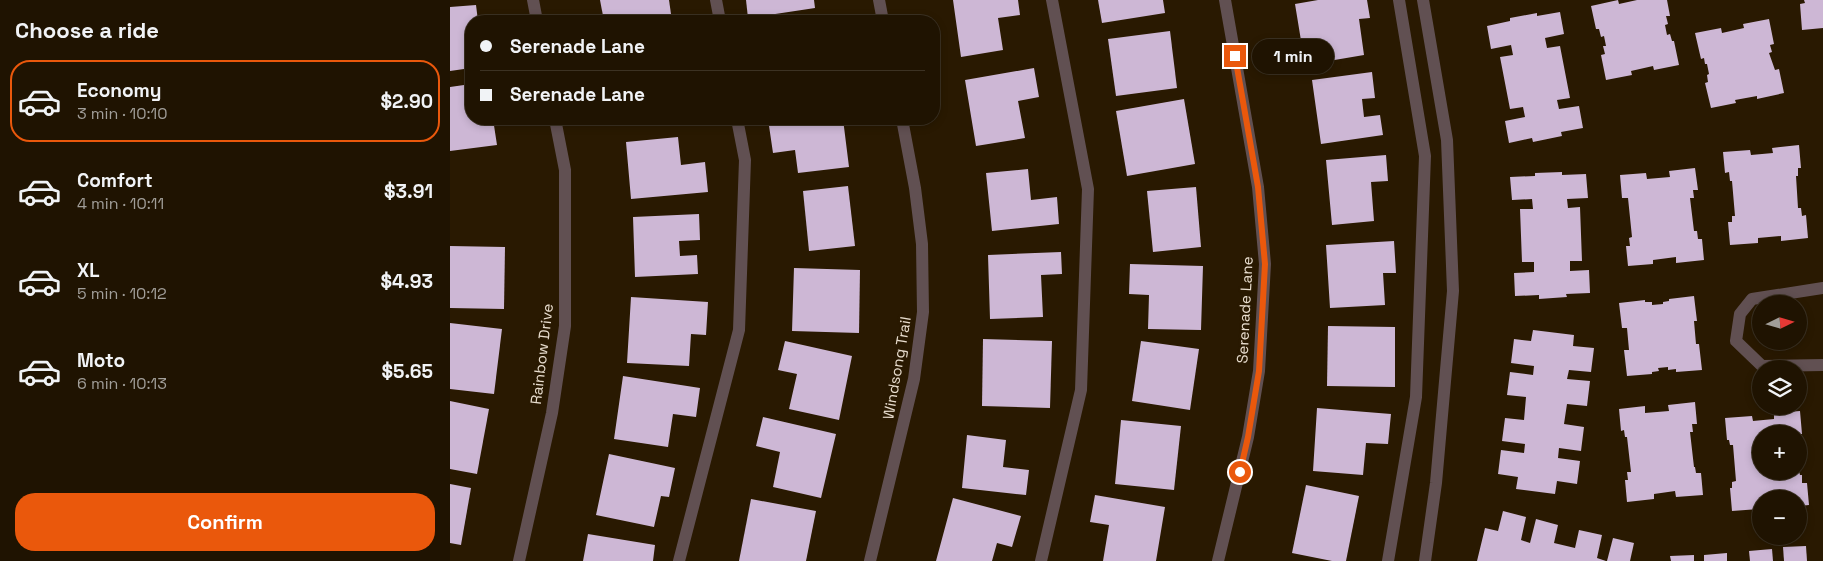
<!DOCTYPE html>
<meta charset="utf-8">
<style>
body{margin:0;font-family:"Space Grotesk",sans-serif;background:#2c2010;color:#f1f3f6;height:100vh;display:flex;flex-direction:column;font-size:19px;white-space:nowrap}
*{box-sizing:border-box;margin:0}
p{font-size:16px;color:#a19e99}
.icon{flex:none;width:28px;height:28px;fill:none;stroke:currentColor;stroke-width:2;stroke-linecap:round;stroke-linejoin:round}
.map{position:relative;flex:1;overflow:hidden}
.details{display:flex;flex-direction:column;background:#1f1301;width:450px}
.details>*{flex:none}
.hud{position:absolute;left:15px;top:15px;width:475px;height:110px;border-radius:20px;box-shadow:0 2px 8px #0003,0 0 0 1px #3c3223;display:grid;align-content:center;height:110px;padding:0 15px;background:#1f1301}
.needle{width:32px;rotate:85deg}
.controls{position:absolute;left:1302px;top:295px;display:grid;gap:10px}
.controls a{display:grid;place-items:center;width:55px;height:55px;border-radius:50%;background:#1f1301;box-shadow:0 2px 8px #0003,0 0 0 1px #3c3223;font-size:25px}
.end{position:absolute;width:22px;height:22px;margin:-11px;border:6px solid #ea580c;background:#fff;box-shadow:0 0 0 2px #fff}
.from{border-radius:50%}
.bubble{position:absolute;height:35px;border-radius:18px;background:#1f1301;box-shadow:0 2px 8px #0003,0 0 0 1px #3c3223;font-size:16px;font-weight:600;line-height:35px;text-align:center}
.hud b{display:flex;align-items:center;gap:18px;height:48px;font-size:19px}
.hud b+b{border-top:1px solid #3c3223}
.hud i{width:12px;height:12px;background:#f1f3f6}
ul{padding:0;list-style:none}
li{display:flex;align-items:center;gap:15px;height:82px;margin:0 10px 8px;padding:0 5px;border:2px solid transparent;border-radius:20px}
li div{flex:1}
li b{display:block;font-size:19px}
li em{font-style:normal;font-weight:600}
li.on{border-color:#ea580c}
li>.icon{width:45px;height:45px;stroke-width:1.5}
h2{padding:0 15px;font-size:22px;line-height:60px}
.primary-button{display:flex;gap:10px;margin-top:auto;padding:10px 15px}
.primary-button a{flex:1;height:58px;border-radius:20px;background:#ea580c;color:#fff;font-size:20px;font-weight:600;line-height:58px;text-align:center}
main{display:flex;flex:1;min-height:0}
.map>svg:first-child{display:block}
</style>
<main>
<section class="details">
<h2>Choose a ride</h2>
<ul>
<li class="on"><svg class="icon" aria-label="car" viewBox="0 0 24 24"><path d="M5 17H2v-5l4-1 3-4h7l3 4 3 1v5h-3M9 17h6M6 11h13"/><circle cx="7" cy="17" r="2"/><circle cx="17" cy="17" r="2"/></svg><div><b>Economy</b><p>3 min · 10:10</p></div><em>$2.90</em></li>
<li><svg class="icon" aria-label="car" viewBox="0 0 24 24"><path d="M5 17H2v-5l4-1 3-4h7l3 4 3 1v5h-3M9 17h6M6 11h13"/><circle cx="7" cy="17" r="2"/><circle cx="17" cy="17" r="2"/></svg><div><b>Comfort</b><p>4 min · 10:11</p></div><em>$3.91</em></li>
<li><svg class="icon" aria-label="car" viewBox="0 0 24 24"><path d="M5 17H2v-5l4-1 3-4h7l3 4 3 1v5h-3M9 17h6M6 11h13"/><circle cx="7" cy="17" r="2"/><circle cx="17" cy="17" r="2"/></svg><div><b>XL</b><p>5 min · 10:12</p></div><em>$4.93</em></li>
<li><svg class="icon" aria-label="car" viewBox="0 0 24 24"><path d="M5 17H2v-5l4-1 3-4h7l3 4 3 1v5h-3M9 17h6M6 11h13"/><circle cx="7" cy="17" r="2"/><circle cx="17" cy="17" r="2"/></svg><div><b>Moto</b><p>6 min · 10:13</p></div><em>$5.65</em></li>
</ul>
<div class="primary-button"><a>Confirm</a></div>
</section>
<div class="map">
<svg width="1373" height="561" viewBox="0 0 1373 561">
<rect width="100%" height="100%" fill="#291901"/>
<!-- building -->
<g fill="#cdb7d5">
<polygon points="150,0 219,0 222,21 154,21"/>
<polygon points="296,0 364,0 365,8 298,18"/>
<polygon points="503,0 568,0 570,15 548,18 553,50 511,57"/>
<polygon points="648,0 713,0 715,13 652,23"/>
<polygon points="868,0 917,0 920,18 909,19 914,55 855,65 845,4"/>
<polygon points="1168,0 1169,4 1187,0 1217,0 1220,16 1216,16 1218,24 1215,25 1217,35 1220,34 1222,41 1224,41 1229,65 1204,70 1203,66 1181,71 1182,75 1156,80 1151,55 1155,54 1153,46 1156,46 1154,36 1151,37 1149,29 1146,29 1141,6"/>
<polygon points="1354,0 1373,0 1373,28 1352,30 1350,4 1355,3"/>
<polygon points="26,5 28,21 21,21 21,68 0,71 0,7"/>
<polygon points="1110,12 1114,34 1095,38 1097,48 1110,46 1120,98 1107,100 1109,109 1129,106 1133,128 1111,132 1112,136 1083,142 1082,138 1059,143 1055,121 1075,117 1073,107 1060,109 1050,57 1063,55 1061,45 1041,49 1037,26 1060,21 1060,18 1087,13 1087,16"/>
<polygon points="1319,19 1324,44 1320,45 1322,52 1319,53 1325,70 1329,69 1334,93 1307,99 1307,96 1285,100 1286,103 1261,108 1255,83 1258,82 1257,75 1259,74 1257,64 1255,64 1254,58 1251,59 1245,33 1271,28 1272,33 1294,28 1293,24"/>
<polygon points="720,31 727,88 666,96 658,39"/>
<polygon points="584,68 589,97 568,101 575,138 526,146 515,80"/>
<polygon points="922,72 925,98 912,99 914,117 930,115 933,135 871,144 862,80"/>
<polygon points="21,84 21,119 43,119 47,145 0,151 0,87"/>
<polygon points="734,99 745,164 677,176 666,111"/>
<polygon points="318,119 393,119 399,167 348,173 345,150 323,153"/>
<polygon points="228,137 231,165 255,162 258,192 181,199 176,142"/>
<polygon points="1349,145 1351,168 1348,168 1348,176 1346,176 1348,208 1351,208 1352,216 1356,215 1358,238 1331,241 1331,236 1308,238 1308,243 1280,245 1278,222 1282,222 1282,216 1285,216 1282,181 1280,181 1279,172 1275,173 1273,152 1300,150 1301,155 1323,153 1322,148"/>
<polygon points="936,155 938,181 921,182 924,221 882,225 876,160"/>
<polygon points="1245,168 1248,190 1243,190 1244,198 1240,198 1244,231 1247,231 1248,239 1252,239 1254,260 1226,263 1226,257 1203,260 1203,264 1178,266 1176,246 1180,246 1179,238 1182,237 1178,198 1172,198 1170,175 1196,173 1197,179 1220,177 1219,171"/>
<polygon points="578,169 581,200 607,197 609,224 542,231 536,173"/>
<polygon points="1112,172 1112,175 1136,174 1138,198 1117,199 1118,208 1130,207 1132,261 1120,261 1120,271 1139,270 1140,293 1116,294 1117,297 1089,299 1089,295 1065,296 1064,273 1084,272 1084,262 1072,262 1070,209 1083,209 1082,199 1062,200 1060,177 1085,176 1085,173"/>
<polygon points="398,186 405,246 359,251 353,191"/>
<polygon points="746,187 751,247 703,252 697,191"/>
<polygon points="249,214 250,240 229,241 230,256 247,255 248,274 185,277 183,217"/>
<polygon points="944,241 946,273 933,273 935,305 880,308 876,245"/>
<polygon points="0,246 55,247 54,309 0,308"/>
<polygon points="611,252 612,274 591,275 593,317 540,319 538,255"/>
<polygon points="680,264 753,266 751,330 698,329 699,295 679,294"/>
<polygon points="344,268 410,270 409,333 342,331"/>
<polygon points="1244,296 1247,321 1244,321 1246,344 1249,344 1252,370 1226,372 1226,369 1218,370 1218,367 1208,368 1209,371 1202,372 1202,374 1177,376 1174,350 1179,350 1177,328 1172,328 1169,303 1195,300 1195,302 1202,302 1202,305 1213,304 1213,302 1219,301 1219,299"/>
<polygon points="181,297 258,302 256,335 241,334 239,366 177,363"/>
<polygon points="0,323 52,329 44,394 0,389"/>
<polygon points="878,326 945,327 945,387 877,386"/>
<polygon points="1083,330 1124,335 1123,346 1144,348 1141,372 1119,370 1117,379 1140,381 1137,406 1117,404 1114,424 1134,427 1131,451 1109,448 1108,458 1130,461 1127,484 1107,481 1105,494 1066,489 1068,477 1048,474 1051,450 1074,453 1075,444 1052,441 1055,418 1074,420 1076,397 1057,395 1060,372 1083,375 1084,366 1061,363 1064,339 1081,341"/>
<polygon points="533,339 602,341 600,408 532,406"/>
<polygon points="335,341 402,356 389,420 339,409 347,374 328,370"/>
<polygon points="691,341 749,349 740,410 682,401"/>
<polygon points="173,376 250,388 246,417 223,414 218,447 164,439"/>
<polygon points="0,401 39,409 27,474 0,469"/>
<polygon points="1245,402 1247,424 1242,424 1243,432 1240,432 1244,467 1245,467 1246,473 1251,473 1253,495 1226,497 1225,491 1204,494 1204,499 1177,502 1175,480 1178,480 1177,472 1181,472 1177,437 1175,437 1174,430 1171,431 1169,409 1195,406 1195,413 1219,411 1218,405"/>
<polygon points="867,408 941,414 938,444 916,443 913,475 863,471"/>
<polygon points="1350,411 1352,434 1311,434 1311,471 1349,471 1350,475 1352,475 1352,483 1357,483 1359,505 1349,506 1349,499 1311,499 1311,502 1309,502 1309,509 1282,511 1280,488 1282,488 1282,482 1286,481 1283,445 1280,445 1279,440 1277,440 1275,418 1302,416 1303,421 1324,419 1324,413"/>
<polygon points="313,417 386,434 371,498 323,487 330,452 306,446"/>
<polygon points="671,420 731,426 724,490 665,484"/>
<polygon points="517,435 556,440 553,467 579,470 576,495 512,488"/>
<polygon points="159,454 225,468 219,497 211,496 204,527 146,515"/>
<polygon points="0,484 21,488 11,545 0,543"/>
<polygon points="856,485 909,496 896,561 882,561 842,553"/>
<polygon points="645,495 715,507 706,561 653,561 659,525 640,522"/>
<polygon points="503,498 571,516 562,547 547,543 542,561 486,561"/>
<polygon points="301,499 366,511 356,561 289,561"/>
<polygon points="1053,511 1076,517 1071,540 1080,543 1086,519 1108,525 1104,543 1125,548 1129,530 1152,535 1147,558 1156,561 1027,561 1035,528 1048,531"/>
<polygon points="138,534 205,545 203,561 133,561"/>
<polygon points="1163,538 1184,543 1180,561 1157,561"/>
<polygon points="1356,546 1357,561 1334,561 1333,547"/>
<polygon points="1322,549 1323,561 1300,561 1299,551"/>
<polygon points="1277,553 1277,561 1254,561 1254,555"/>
<polygon points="1244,555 1244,561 1221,561 1220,556"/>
</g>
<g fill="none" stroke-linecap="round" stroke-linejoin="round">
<!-- minor -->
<g stroke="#615052" stroke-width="12">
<polyline points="83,0 87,21"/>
<polyline points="266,0 270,21"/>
<polyline points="429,0 433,21"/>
<polyline points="973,0 997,140 1003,291 986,483 975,561"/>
<polyline points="1373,288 1302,299 1290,314 1286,341 1312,366 1373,365"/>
<polyline points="69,561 102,413 115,326 115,170 105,119"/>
<polyline points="229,561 289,330 295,160 287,119"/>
<polyline points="420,561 464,379 473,312 472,244 465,188 452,119"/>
<polyline points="591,561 631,390 638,189 602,0"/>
<polyline points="768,561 798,437 809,371 815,264 808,187 775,0"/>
<polyline points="938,561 966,397 975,156 949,0"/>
</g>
</g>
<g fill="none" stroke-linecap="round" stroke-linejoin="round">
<!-- route -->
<polyline stroke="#ea580c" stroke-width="6" points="785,56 808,187 815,264 809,371 798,437 790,472"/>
</g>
<g text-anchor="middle" stroke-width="5" stroke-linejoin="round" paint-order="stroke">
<!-- street labels -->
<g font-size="15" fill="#e8ddce" stroke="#291901">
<text transform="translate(795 310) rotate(-87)" y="5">Serenade Lane</text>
<text transform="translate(92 354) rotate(-83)" y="5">Rainbow Drive</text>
<text transform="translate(447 368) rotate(-80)" y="5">Windsong Trail</text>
</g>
</g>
</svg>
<div class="controls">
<a><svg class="needle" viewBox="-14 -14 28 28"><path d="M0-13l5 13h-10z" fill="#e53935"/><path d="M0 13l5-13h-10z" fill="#a19e99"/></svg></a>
<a><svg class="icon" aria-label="layers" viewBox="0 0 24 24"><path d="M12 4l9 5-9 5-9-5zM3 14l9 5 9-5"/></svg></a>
<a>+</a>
<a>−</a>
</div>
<i class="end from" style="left:790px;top:472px"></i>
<i class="end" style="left:785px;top:56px"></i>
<div class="bubble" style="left:802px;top:39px;width:82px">1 min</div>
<div class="hud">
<b><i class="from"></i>Serenade Lane</b>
<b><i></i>Serenade Lane</b>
</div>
</div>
</main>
